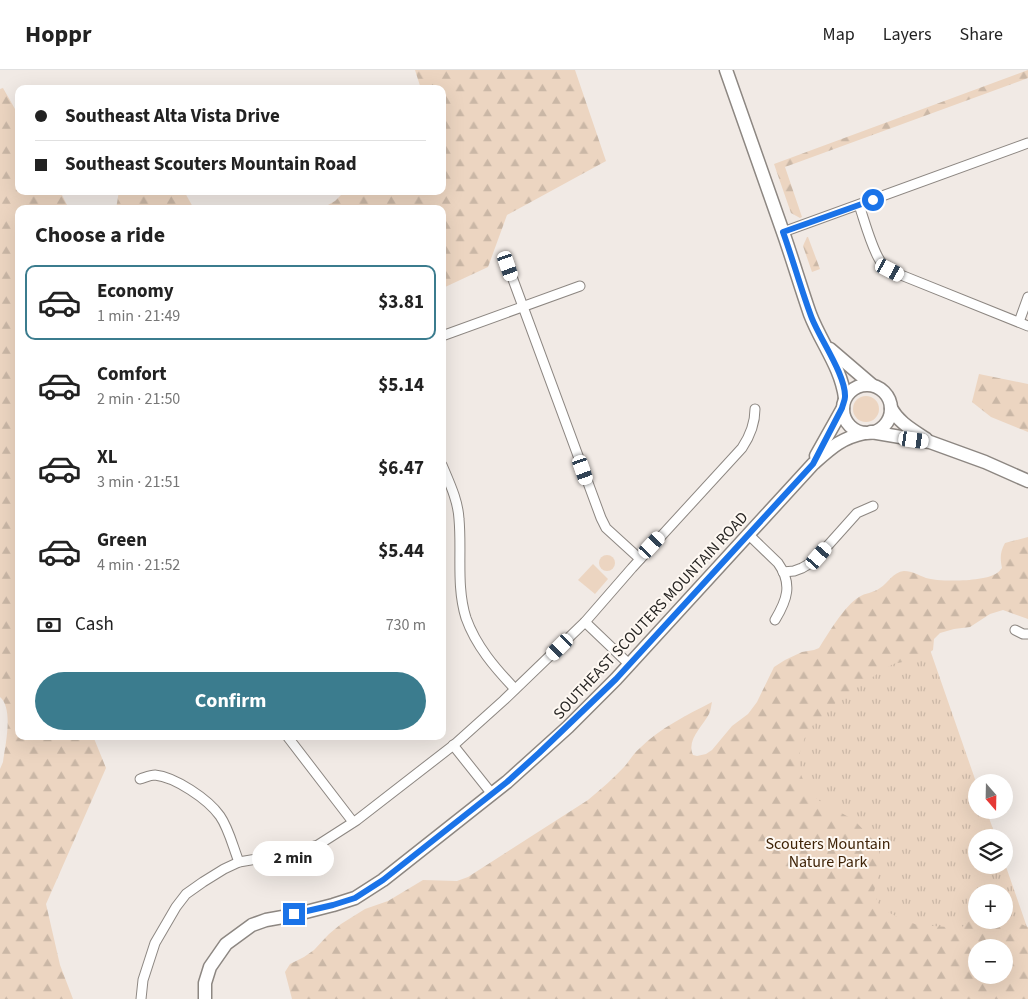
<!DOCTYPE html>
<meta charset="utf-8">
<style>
body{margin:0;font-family:"Source Sans 3",sans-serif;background:#f6f6f6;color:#222;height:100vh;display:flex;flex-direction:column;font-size:19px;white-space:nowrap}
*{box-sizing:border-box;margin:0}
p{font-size:16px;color:#767676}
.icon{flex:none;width:28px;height:28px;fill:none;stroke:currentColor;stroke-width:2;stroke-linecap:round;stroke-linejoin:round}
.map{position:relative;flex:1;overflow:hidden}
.side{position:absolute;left:15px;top:135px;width:431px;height:535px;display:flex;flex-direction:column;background:#fff;border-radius:10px;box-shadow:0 5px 20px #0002}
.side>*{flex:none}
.banner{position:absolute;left:15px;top:15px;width:431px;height:110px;border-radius:10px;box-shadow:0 5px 20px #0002;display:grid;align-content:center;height:110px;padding:0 20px;background:#fff}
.needle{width:32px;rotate:160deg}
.controls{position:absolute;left:968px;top:704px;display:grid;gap:10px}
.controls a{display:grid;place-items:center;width:45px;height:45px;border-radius:50%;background:#fff;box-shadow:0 5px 20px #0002;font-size:25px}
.end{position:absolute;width:22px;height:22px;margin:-11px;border:6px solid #1a73e8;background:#fff;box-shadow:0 0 0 2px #fff}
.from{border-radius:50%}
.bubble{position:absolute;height:35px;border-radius:18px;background:#fff;box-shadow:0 5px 20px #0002;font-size:16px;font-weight:700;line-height:35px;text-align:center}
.car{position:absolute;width:15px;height:30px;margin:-15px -8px;border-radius:6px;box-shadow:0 0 4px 1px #0007;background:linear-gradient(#fff 24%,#345 0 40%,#fff 0 76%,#345 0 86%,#fff 0)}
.banner b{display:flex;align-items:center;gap:18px;height:48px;font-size:19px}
.banner b+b{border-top:1px solid #e0e0e0}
.banner i{width:12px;height:12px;background:#222}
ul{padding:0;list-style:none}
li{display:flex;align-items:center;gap:15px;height:75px;margin:0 10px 8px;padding:0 10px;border:2px solid transparent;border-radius:10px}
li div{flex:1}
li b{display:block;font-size:19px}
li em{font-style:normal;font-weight:700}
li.current{border-color:#3b7c8e}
li>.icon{width:45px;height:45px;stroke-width:1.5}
h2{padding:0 20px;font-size:22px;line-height:60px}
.pay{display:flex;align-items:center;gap:12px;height:55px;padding:0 20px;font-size:19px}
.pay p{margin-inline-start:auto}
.cta{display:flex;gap:10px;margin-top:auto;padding:10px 20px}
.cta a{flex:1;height:58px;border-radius:30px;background:#3b7c8e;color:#fff;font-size:20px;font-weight:700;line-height:58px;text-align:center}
header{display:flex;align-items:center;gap:30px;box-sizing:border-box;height:70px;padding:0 25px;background:#fff;border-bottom:1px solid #e0e0e0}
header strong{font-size:24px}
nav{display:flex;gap:28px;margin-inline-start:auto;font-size:18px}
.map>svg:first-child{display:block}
</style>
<header>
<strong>Hoppr</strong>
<nav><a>Map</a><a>Layers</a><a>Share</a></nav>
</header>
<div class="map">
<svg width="1028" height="929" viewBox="0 0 1028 929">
<defs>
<pattern id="grass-tufts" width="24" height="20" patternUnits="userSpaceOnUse" patternTransform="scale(1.25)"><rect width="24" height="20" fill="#ecd5c1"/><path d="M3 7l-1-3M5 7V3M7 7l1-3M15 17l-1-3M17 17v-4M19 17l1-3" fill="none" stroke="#cab7a6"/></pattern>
<pattern id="forest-firs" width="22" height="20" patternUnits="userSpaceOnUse" patternTransform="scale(1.25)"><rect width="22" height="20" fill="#ecd5c1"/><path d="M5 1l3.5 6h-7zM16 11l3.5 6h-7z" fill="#cab7a6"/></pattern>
</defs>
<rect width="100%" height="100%" fill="#f1eae5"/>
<!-- grass -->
<g fill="url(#grass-tufts)" fill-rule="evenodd">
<circle cx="607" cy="493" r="8"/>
<path d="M919,548L976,712V740H986L996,767L976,768V795H1004V791L1028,860V929H405ZM976,822H1004V850H976ZM976,878H1004V905H976Z"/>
</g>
<!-- forest -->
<g fill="url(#forest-firs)" fill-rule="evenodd">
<polygon points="415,0 575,0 606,91 507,145 488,197 443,218 442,139 321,139 335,131 345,121 442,121 442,19 421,19"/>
<polygon points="1028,0 1028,8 785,97 802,147 800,148 791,143 774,94"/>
<path d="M3,18L19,46V121H60L69,139H19V666H93L106,698L46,834L60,895L73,929H0V699L3,692C5,676 14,639 0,627V19Z"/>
<polygon points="119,121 184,121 194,139 116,139"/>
<polygon points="807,167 808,167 820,199 812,202 803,176"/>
<polygon points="979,304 1028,314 1028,362 991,347 972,332"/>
<path d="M1028,467V549L1003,540L990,544L970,557L954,559L940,563L934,569L933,580L922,588L893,594L844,625L807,661L800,682V702L806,717L818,730L854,750L875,772L879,781L881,793L874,822L878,833L886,841L903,850L918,855L948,857H962L976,845V850H1004V847L1028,857V929H292L285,902L290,894L304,887L314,880L329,864L341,854L365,839L388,831L423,810L457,811L468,807L588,730C601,719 614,708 625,696C630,690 634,683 640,678C660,658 687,645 712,632C711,636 711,640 709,644C703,656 686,670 693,685L697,686L706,684L712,680L732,656L748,644L757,632L774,597L785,590L802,582L814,580L819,578C828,564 845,535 859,527C865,523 873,523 880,518C888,513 893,502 904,501C913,501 918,505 926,508C939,512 985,512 997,503C999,502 1000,500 1002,498C1000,488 1000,482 1005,473ZM976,878H1004V905H976Z"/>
</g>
<!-- garden -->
<g fill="#ecd5c1">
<circle cx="866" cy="339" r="13"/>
<polygon points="593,494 608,509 595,524 578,510"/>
</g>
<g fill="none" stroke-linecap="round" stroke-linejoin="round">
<!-- street casing -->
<g stroke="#8d8782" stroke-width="11">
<g id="street">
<path d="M859,135C864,149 872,180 881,192C886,198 894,202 901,205L1028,256"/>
<polyline points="783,162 1028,73"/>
<polyline points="508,196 601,448 606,458 640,489"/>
<polyline points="1019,252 1028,227"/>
<polyline points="442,266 580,216"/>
<path d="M442,395C449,412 458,430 459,449C462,482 456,516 466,548C476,576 495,598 515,619"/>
<path d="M749,465L778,493C793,514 787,530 775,550"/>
<polyline points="783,502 794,501 802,498 814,491 857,443 873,436"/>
<polyline points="585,552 630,595"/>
<polyline points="1015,560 1023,564 1028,564"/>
<polyline points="287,666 353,752"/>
<polyline points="453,675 492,724"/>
<path d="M140,709C144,708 150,705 155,705C175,707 208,729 220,746C229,759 233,777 239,792"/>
<path d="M141,929L143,910L155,873L176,837L186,824L203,812L224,799L239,792L286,784L318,775L357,750L455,674L504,630L585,552L632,498L742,378C750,366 755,353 755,339"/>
</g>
</g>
<!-- secondary casing -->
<g stroke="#8d8782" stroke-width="15">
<g id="secondary">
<path d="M726,0C745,55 765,110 784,165C793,191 801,218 810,244C821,273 841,297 845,328"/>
<polyline points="830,279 872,315"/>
<circle cx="867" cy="339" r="24"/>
<path d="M891,338C899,353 913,360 926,369"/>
<polyline points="871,362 930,372 985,392 1028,411"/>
<polyline points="816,386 843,338"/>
<path d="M205,929V913L210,897L226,874L252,855L266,850L294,845L333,835L355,828L383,810L507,712L568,657L616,609L813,394C831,378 841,368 865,363"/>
</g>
</g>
<!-- street -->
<use href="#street" stroke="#fff" stroke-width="9"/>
<!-- secondary -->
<use href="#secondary" stroke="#fff" stroke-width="12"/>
</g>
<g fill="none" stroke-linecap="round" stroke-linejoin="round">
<!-- route -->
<path stroke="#1a73e8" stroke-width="6" d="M294,844L333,835L355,828L383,810L507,712L539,683L616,609L813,394L842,338C843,334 845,330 845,327C846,305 819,268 811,246C801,219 793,190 783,162L873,130"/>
</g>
<g text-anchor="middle" stroke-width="4" stroke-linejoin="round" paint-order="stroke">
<!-- street labels -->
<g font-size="16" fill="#272523" stroke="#fef8f2">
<text transform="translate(650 545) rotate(-47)" y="6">SOUTHEAST SCOUTERS MOUNTAIN ROAD</text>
</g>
<!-- park labels -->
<g font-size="16" fill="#3f2307" stroke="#fef8f2">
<text x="828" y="779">Scouters Mountain<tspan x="828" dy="18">Nature Park</tspan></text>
</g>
</g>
</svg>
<div class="controls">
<a><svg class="needle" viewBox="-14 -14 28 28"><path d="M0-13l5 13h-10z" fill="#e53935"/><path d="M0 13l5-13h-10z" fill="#767676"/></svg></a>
<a><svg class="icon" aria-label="layers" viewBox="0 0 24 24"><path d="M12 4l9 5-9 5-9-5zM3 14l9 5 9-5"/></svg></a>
<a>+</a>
<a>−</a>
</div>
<i class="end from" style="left:873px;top:130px"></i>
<i class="end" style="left:294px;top:844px"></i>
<div class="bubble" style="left:252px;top:771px;width:82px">2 min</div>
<i class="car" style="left:508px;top:196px;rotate:161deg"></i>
<i class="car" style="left:890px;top:200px;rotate:118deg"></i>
<i class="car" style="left:914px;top:370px;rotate:98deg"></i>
<i class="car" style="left:583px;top:400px;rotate:161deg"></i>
<i class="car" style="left:652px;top:475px;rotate:43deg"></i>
<i class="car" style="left:819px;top:486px;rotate:41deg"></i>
<i class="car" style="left:560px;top:577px;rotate:225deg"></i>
<div class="banner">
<b><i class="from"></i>Southeast Alta Vista Drive</b>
<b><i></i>Southeast Scouters Mountain Road</b>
</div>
<section class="side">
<h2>Choose a ride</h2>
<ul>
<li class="current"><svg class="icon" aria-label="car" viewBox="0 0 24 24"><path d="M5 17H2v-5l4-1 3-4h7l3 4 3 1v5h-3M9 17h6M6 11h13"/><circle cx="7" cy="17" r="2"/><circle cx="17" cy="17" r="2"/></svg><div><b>Economy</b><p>1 min · 21:49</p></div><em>$3.81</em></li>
<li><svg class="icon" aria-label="car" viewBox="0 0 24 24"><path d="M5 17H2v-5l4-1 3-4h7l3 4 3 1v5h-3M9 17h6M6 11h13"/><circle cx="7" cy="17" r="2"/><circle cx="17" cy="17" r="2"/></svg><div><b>Comfort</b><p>2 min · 21:50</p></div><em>$5.14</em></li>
<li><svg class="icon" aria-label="car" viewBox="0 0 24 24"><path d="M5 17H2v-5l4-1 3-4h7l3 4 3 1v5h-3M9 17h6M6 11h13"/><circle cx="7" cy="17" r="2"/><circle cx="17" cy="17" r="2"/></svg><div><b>XL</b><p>3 min · 21:51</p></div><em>$6.47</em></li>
<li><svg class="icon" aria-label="car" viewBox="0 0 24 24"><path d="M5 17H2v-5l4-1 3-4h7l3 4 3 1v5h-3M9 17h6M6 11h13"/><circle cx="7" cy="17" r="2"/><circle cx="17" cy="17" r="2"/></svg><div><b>Green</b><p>4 min · 21:52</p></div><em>$5.44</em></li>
</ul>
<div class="pay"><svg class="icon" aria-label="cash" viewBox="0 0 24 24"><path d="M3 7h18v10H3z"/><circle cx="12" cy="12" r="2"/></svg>Cash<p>730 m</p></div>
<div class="cta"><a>Confirm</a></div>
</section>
</div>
